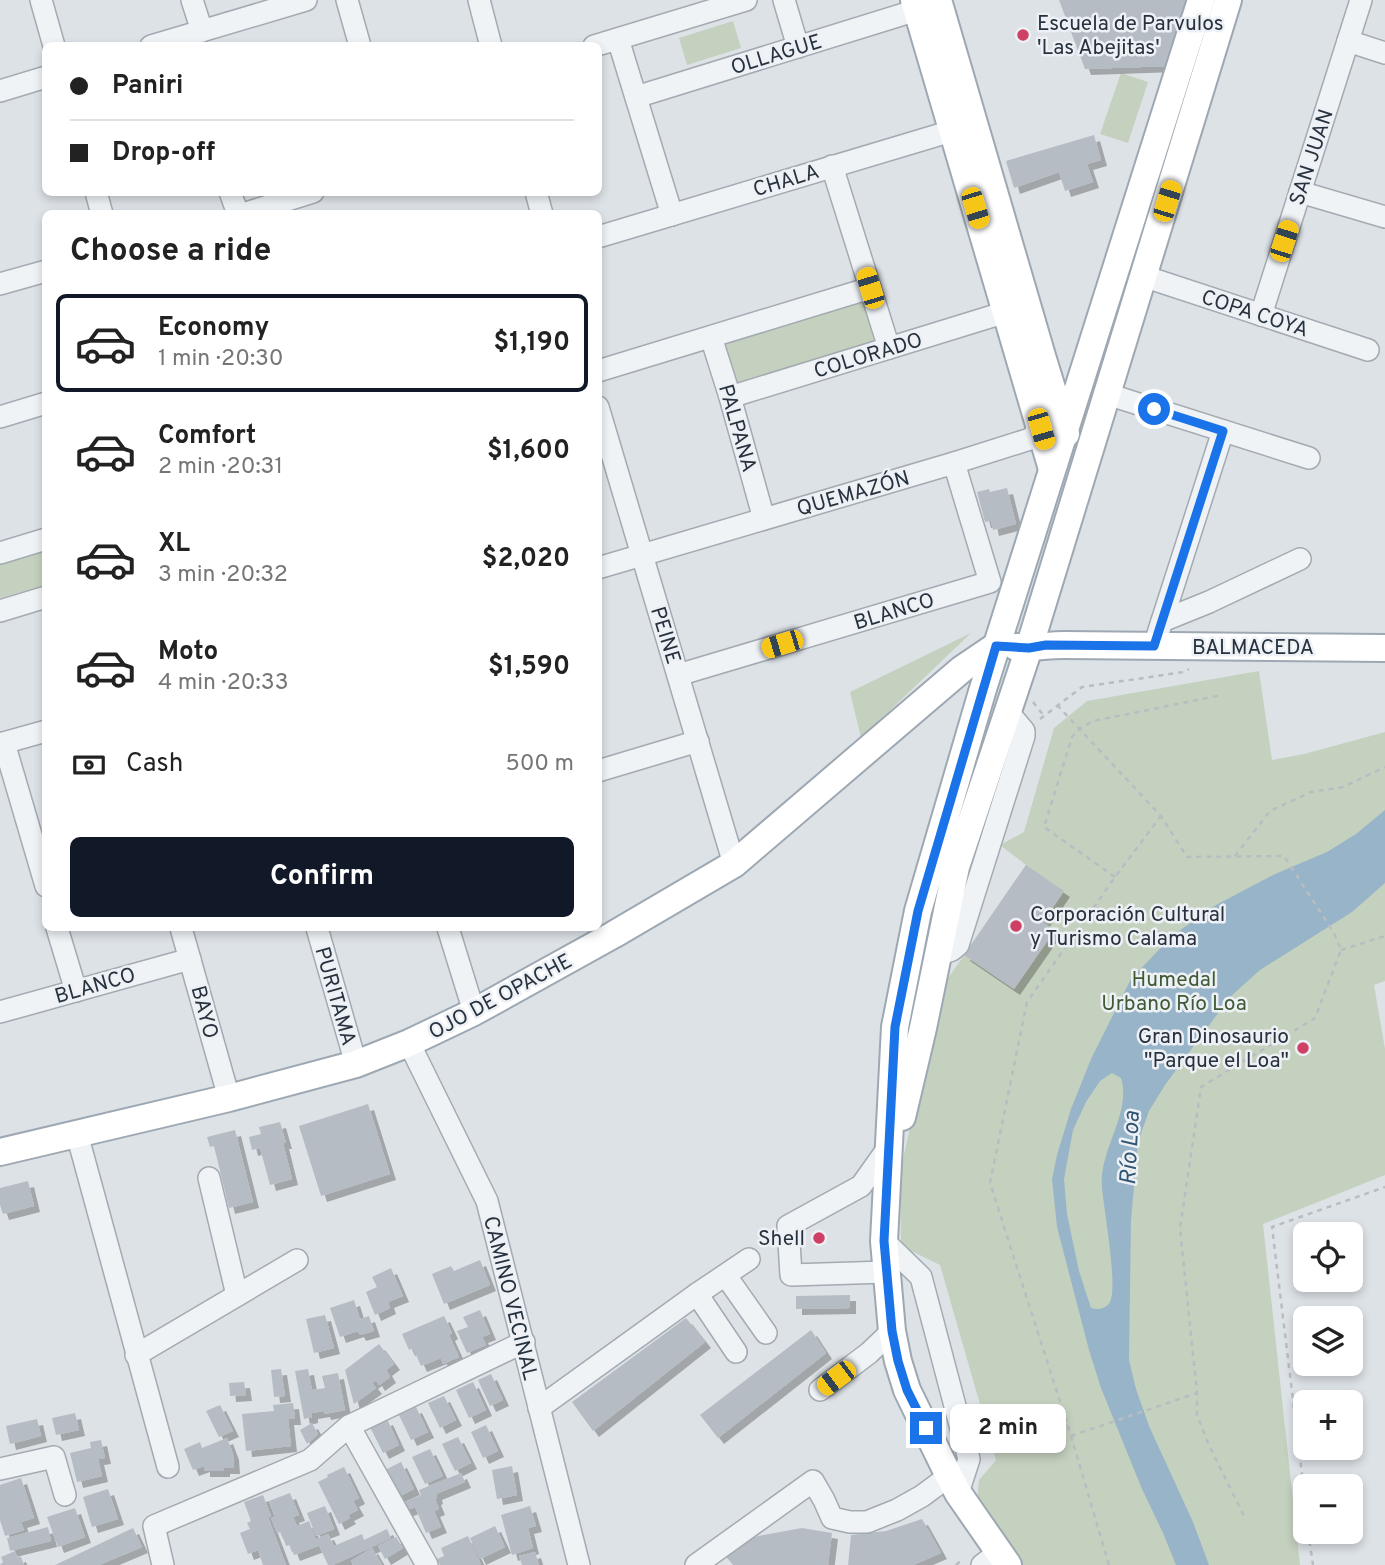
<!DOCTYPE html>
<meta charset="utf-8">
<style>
body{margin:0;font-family:Overpass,sans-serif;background:#f2f2f2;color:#222;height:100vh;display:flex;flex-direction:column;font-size:26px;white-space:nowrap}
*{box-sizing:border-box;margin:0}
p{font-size:23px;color:#767676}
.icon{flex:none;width:38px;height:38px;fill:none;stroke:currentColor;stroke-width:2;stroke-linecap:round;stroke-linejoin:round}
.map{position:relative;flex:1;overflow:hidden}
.sheet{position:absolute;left:42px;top:210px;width:560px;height:721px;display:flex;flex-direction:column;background:#fff;border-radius:10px;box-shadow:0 4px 10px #0003}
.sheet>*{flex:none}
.top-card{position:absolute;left:42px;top:42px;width:560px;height:154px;border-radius:10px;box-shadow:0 4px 10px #0003;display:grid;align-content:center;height:154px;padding:0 28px;background:#fff}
.buttons{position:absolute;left:1293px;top:1222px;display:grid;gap:14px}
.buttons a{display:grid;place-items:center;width:70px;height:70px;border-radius:10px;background:#fff;box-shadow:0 4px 10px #0003;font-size:35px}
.end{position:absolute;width:32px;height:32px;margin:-16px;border:9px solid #1a73e8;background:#fff;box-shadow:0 0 0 4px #fff}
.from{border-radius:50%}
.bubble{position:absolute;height:49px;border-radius:10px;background:#fff;box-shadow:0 4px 10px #0003;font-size:23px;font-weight:700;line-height:49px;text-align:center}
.car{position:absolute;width:21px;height:42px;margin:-21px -10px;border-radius:9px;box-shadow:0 0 5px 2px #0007;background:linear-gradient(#f5c518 24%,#345 0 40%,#f5c518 0 76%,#345 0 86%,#f5c518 0)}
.top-card b{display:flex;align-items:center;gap:24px;height:66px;font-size:26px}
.top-card b+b{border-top:2px solid #e0e0e0}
.top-card i{width:18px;height:18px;background:#222}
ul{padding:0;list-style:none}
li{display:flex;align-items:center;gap:21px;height:98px;margin:0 14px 10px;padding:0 14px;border:4px solid transparent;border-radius:10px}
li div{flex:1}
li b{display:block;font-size:26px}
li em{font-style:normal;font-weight:700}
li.on{border-color:#111827}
li>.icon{width:63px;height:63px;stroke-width:1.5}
h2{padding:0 28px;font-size:32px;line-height:84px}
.pay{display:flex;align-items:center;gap:18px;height:77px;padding:0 28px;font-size:26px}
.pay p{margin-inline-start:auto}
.button{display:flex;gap:14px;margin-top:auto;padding:14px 28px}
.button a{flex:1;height:80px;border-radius:10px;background:#111827;color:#fff;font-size:28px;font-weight:700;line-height:80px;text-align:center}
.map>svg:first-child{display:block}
</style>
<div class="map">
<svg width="1385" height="1565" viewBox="0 0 1385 1565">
<defs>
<filter id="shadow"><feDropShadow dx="6" dy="6" stdDeviation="0" flood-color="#0004"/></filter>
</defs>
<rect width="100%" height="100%" fill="#dde2e7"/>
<!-- green -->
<g fill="#c5d1bf">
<polygon points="733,21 741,48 687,65 679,38"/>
<polygon points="1121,73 1148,82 1128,143 1100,134"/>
<polygon points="862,296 876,342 731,385 717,338"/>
<polygon points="45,548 45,585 0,598 0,560"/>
<polygon points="971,633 861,738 850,692"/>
<polygon points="1259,671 1272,760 1304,754 1385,732 1385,981 1374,985 1385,1049 1385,1175 1263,1224 1300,1565 1017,1565 976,1509 979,1480 996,1460 940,1265 901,1246 900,1172 942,987 1026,865 1000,845 1024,832 1054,728 1087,701"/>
</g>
<!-- water -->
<path fill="#98b4c8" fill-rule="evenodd" d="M1385,810V883L1352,912L1260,970L1230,997L1165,1085L1149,1111L1138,1142L1131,1220L1129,1360L1136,1389L1149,1426L1193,1522L1209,1565H1176L1163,1533L1142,1489L1101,1388L1089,1350L1057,1227L1052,1179L1057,1155L1071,1109L1091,1059L1131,979L1172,936L1216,905L1275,874L1327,852L1356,834ZM1112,1073L1121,1078C1132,1113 1098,1151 1102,1188C1104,1210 1118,1286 1110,1302C1106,1309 1098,1310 1091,1308L1079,1271L1067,1214L1064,1179L1073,1130L1086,1102L1100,1081Z"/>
<!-- building -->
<g fill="#b5bcc4" filter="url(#shadow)">
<polygon points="1059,0 1193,0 1170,66 1085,69"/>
<polygon points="1094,135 1101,160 1087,164 1093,182 1065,191 1059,172 1014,188 1006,161"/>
<polygon points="1007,488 1016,524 993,530 991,521 985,522 977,492 989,489 990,492"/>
<polygon points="1026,865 1064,891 1043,922 1055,930 1014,989 964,955"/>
<polygon points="368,1104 390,1174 321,1196 299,1126"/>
<polygon points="280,1122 286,1143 283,1143 292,1179 270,1185 260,1148 252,1150 249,1137 261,1134 259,1127"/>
<polygon points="235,1130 253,1202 229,1208 214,1146 210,1147 207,1137"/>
<polygon points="28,1181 34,1206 3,1214 0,1205 0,1188"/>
<polygon points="480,1260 490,1285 444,1304 432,1274 451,1266 454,1271"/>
<polygon points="391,1268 403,1296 388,1302 390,1308 375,1315 366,1292 377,1287 372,1277"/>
<polygon points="850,1295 850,1308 796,1309 796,1296"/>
<polygon points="354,1300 360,1319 369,1316 374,1331 360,1335 358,1331 340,1337 330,1308"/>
<polygon points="480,1310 490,1334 482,1337 486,1345 467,1353 457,1331 468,1327 463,1317"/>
<polygon points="325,1315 334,1348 314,1353 306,1319"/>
<polygon points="444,1316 452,1333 449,1335 459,1357 443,1364 441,1358 421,1366 413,1348 409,1350 402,1334"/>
<polygon points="686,1318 705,1342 593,1431 572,1402"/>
<polygon points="811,1330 826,1353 718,1438 700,1415"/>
<polygon points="379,1344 394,1364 386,1370 390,1377 379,1385 376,1380 372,1383 376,1388 354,1404 345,1370"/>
<polygon points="281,1369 285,1396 274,1397 271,1370"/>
<polygon points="308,1369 312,1390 325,1388 322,1376 338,1373 345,1410 325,1414 324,1411 312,1413 312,1417 304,1419 295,1371"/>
<polygon points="491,1374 503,1400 490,1406 478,1380"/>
<polygon points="244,1382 246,1395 230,1396 229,1383"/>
<polygon points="473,1382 486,1410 469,1418 456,1390"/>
<polygon points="444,1396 456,1420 440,1428 428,1403"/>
<polygon points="293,1403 295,1419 288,1419 291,1446 246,1451 242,1414 274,1411 273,1405"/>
<polygon points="220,1405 233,1431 219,1437 206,1411"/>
<polygon points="416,1407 428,1432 411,1440 399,1415"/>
<polygon points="75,1413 79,1430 56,1435 52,1418"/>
<polygon points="37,1419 41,1436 10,1444 6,1426"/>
<polygon points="387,1419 399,1445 383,1453 370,1427"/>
<polygon points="312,1423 318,1434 307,1444 300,1430"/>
<polygon points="486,1425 498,1451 483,1458 471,1432"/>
<polygon points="458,1437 471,1463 455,1471 442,1444"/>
<polygon points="227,1438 233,1454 234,1468 224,1468 224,1471 204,1471 204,1466 193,1470 184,1449 200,1442 202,1448"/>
<polygon points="101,1440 105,1458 98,1459 102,1476 77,1482 70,1453 91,1448 90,1442"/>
<polygon points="430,1449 443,1476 425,1484 412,1457"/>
<polygon points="401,1462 414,1489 394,1499 381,1472"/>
<polygon points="512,1466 517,1495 497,1499 492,1470"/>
<polygon points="344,1467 359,1498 353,1501 358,1510 348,1515 350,1518 339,1524 318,1482 328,1477 327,1475"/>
<polygon points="461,1473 465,1482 436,1494 437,1498 435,1499 439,1509 434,1511 441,1527 426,1533 415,1507 403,1512 400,1504 421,1495 419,1490"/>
<polygon points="21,1478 34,1518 21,1522 24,1530 5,1536 0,1520 0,1485"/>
<polygon points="108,1489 118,1519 92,1527 83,1497"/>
<polygon points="290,1493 299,1515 293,1517 297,1526 309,1521 318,1546 294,1555 290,1545 286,1546 281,1532 277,1533 271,1518 275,1517 269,1501"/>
<polygon points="263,1495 271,1516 268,1517 286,1565 263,1565 258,1550 248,1554 240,1533 250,1529 247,1523 251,1521 244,1502"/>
<polygon points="325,1506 334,1529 316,1536 307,1513"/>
<polygon points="530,1506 536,1526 528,1528 533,1548 512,1555 501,1515"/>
<polygon points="75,1508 85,1537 58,1547 47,1517"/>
<polygon points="922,1519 941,1553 913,1565 848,1565 851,1535 886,1531"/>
<polygon points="495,1526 505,1547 480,1559 470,1538"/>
<polygon points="48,1527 51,1541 10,1551 7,1538"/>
<polygon points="133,1528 142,1547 99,1565 55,1565"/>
<polygon points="802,1528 832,1533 828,1565 733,1565 721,1551 758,1536"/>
<polygon points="387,1529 391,1538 333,1565 328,1565 316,1539 328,1534 334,1546 362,1534 364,1540"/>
<polygon points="468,1536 481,1565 440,1565 437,1559 444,1556 441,1548"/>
<polygon points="396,1537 403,1548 385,1559 378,1546"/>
<polygon points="372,1548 382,1565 353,1565 351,1561"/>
<polygon points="15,1551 17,1557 20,1556 24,1565 0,1565 3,1562 1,1557"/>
<polygon points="535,1552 539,1565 522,1565 519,1556"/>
</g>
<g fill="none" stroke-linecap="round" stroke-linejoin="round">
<!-- minor casing -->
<g stroke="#a3aab1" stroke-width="24">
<g id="minor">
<polyline points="41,0 54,46"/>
<polyline points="192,0 202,31"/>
<polyline points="347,0 360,46"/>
<polyline points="479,0 491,46"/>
<polyline points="784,0 798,47"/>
<polyline points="618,39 672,215"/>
<polyline points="1348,41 1385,53"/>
<polyline points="151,46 306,0"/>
<polyline points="594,46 746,0"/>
<polyline points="0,91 46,77"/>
<polyline points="636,97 917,10"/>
<polyline points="832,166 889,348"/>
<polyline points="96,192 102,214"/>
<polyline points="230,192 238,214"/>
<polyline points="536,192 542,214"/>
<polyline points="1300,192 1385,217"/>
<polyline points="243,214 313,192"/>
<polyline points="598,237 965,127"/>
<polyline points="1143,276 1368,350"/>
<polyline points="0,284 46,271"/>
<polyline points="1261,315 1361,0"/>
<polyline points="711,337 730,397 764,519"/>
<polyline points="598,371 870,288"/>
<polyline points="1107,394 1309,458"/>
<polyline points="730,397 1006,312"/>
<polyline points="598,407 734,864"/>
<polyline points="0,417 46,403"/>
<polyline points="0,553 46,539"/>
<polyline points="598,568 954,463 1030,439 1041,429 1049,420"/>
<polyline points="0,611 46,597"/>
<polyline points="1162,621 1209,602 1300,559"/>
<polyline points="1154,646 1223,431"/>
<polyline points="678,675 990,582 954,463"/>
<polyline points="4,743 46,886"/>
<polyline points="0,744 46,731"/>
<polyline points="598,771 698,741"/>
<polyline points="57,928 76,991"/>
<polyline points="181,928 229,1098"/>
<polyline points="317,928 356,1064"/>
<polyline points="448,928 474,1012"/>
<polyline points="938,955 952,950 958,945 1024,736 1024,731 1008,712"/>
<polyline points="0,1012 190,959"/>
<polyline points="409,1043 487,1201 579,1565"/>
<polyline points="77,1134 168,1467"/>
<polyline points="209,1178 237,1295"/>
<polyline points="884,1241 921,1277 969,1459 958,1493"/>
<polyline points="886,1272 791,1275 788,1226 861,1186 888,1148"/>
<polyline points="726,1276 766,1333"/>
<polyline points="697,1294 736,1352"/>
<polyline points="136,1355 297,1260"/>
<polyline points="820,1390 869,1353 892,1331"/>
<polyline points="539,1408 697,1294 749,1259"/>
<polyline points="349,1426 427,1565"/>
<polyline points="0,1469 54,1457 65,1495"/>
<polyline points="163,1565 154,1526 310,1460 349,1426 524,1342"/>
<polyline points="696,1565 813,1481 824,1500 832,1518 850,1522 867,1522 897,1510 922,1496 949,1476"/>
<polyline points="982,1565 999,1552"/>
</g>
</g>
<!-- major casing -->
<g stroke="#9da8b3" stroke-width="30">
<g id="major">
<polyline points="914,0 1052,469"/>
<polyline points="938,0 1042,356 1066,434"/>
<path d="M1016,647C1032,648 1048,645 1064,645L1385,648"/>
<polyline points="902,1117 923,1028 956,867 1029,648 1228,0"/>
<polyline points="0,1152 229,1098 356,1064 409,1043 474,1012 613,935 734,864 962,669 996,646"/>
<polyline points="1008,1565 958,1493 949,1476 907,1390 898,1361 892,1331 884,1241 895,1027 918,911 982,692 1201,0"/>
</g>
</g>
<!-- path -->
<g stroke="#b8bdc2" stroke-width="2.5" stroke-dasharray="5 5" stroke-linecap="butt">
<polyline points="1033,702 1044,716"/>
<polyline points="1057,705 1161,816 1187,857 1284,856 1334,933 1341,950 1315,1018 1201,1087 1180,1228 1197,1393 1197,1415 1208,1443 1246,1520"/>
<polyline points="1040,719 1082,687 1184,672 1189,669"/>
<polyline points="1235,856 1270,811 1311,792 1343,787 1385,767"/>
<polyline points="1115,877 1044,827 1072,737 1079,729 1093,721 1222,695"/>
<polyline points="1341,950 1385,936"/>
<polyline points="1071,1436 1197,1393"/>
<polyline points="1306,1507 1272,1227 1385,1187"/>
<polyline points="1308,1531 1313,1565"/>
<polyline points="956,1565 962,1560"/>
<polyline points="1109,1565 1071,1436 990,1183 1027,1002 1115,877 1161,816"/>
</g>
<!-- minor -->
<use href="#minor" stroke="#f0f3f6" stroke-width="21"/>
<!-- major -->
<use href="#major" stroke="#fff" stroke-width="26"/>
</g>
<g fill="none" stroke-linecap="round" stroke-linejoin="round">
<!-- route -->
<polyline stroke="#1a73e8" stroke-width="9" points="926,1428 907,1390 898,1361 892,1331 884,1241 895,1027 918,911 996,646 1029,648 1046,645 1154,646 1223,431 1154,409"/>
</g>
<!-- markers -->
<g fill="#ce4165" stroke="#edf1f5" stroke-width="2.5">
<circle cx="1023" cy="35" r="7"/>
<circle cx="1016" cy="926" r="7"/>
<circle cx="1303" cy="1048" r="7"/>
<circle cx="819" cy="1238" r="7"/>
</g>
<g text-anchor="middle" stroke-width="5" stroke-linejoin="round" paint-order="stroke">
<!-- poi labels -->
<g font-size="21" fill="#27323e" stroke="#edf1f5" text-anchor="start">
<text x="1037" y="30">Escuela de Parvulos<tspan x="1037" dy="24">'Las Abejitas'</tspan></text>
<text x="1030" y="921">Corporación Cultural<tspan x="1030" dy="24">y Turismo Calama</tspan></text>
<text x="1289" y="1043" text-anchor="end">Gran Dinosaurio<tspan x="1289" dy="24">"Parque el Loa"</tspan></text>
<text x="805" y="1245" text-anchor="end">Shell</text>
</g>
<!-- street labels -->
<g font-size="21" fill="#27323e" stroke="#edf1f5">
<text transform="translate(776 54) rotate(-17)" y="7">OLLAGUE</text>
<text transform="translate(1311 157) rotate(-72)" y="7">SAN JUAN</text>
<text transform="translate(786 180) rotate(-17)" y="7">CHALA</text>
<text transform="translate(1255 313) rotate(18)" y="7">COPA COYA</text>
<text transform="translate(868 355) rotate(-17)" y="7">COLORADO</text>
<text transform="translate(738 428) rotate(74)" y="7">PALPANA</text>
<text transform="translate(853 493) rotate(-16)" y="7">QUEMAZÓN</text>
<text transform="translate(894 611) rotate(-17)" y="7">BLANCO</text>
<text transform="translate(666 635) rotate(73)" y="7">PEINE</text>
<text x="1253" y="654">BALMACEDA</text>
<text transform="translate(95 985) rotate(-16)" y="7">BLANCO</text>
<text transform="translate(336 996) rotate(74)" y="7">PURITAMA</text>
<text transform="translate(500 996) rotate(-28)" y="7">OJO DE OPACHE</text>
<text transform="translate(205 1012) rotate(75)" y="7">BAYO</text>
<text transform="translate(511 1298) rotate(76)" y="7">CAMINO VECINAL</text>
</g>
<!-- park labels -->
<g font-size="21" fill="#3f5a34" stroke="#edf1f5">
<text x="1174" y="986">Humedal<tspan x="1174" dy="24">Urbano Río Loa</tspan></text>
</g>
<!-- water labels -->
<g font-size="23" font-style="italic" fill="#315572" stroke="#edf1f5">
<text transform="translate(1129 1148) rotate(-87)" y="8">Río Loa</text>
</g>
</g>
</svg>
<div class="buttons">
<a><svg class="icon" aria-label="locate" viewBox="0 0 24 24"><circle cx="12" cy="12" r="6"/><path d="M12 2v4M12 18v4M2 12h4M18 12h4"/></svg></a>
<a><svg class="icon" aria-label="layers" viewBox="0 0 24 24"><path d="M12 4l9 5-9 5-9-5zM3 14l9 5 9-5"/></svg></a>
<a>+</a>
<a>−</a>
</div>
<i class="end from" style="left:1154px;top:409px"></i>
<i class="end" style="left:926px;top:1428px"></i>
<div class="bubble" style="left:950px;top:1404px;width:116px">2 min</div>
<i class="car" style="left:1167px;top:201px;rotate:17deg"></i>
<i class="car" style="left:975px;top:208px;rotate:163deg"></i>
<i class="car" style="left:1284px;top:241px;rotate:18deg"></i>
<i class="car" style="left:870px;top:288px;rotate:343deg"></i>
<i class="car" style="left:1041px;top:429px;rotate:164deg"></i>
<i class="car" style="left:782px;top:644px;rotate:253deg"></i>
<i class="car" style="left:836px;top:1378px;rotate:233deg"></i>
<div class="top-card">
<b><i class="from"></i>Paniri</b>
<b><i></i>Drop-off</b>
</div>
<section class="sheet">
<h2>Choose a ride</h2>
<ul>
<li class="on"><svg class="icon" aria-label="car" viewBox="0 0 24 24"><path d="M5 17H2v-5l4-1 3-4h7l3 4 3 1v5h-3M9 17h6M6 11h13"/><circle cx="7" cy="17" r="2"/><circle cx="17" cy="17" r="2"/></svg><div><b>Economy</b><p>1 min · 20:30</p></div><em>$1,190</em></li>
<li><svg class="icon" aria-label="car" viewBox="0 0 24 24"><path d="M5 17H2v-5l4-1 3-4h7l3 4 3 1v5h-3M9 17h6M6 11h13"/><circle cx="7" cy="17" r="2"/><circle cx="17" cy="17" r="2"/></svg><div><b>Comfort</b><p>2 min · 20:31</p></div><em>$1,600</em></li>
<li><svg class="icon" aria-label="car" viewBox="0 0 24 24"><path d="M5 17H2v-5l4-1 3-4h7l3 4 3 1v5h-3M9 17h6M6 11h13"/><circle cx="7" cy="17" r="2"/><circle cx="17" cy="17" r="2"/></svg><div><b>XL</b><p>3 min · 20:32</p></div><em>$2,020</em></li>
<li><svg class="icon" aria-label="car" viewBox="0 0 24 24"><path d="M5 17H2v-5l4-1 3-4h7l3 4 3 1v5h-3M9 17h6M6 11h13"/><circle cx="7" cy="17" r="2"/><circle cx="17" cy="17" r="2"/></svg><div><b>Moto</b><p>4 min · 20:33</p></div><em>$1,590</em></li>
</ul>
<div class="pay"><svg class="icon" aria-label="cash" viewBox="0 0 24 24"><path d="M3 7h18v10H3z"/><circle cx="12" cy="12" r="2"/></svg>Cash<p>500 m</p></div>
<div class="button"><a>Confirm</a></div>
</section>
</div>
